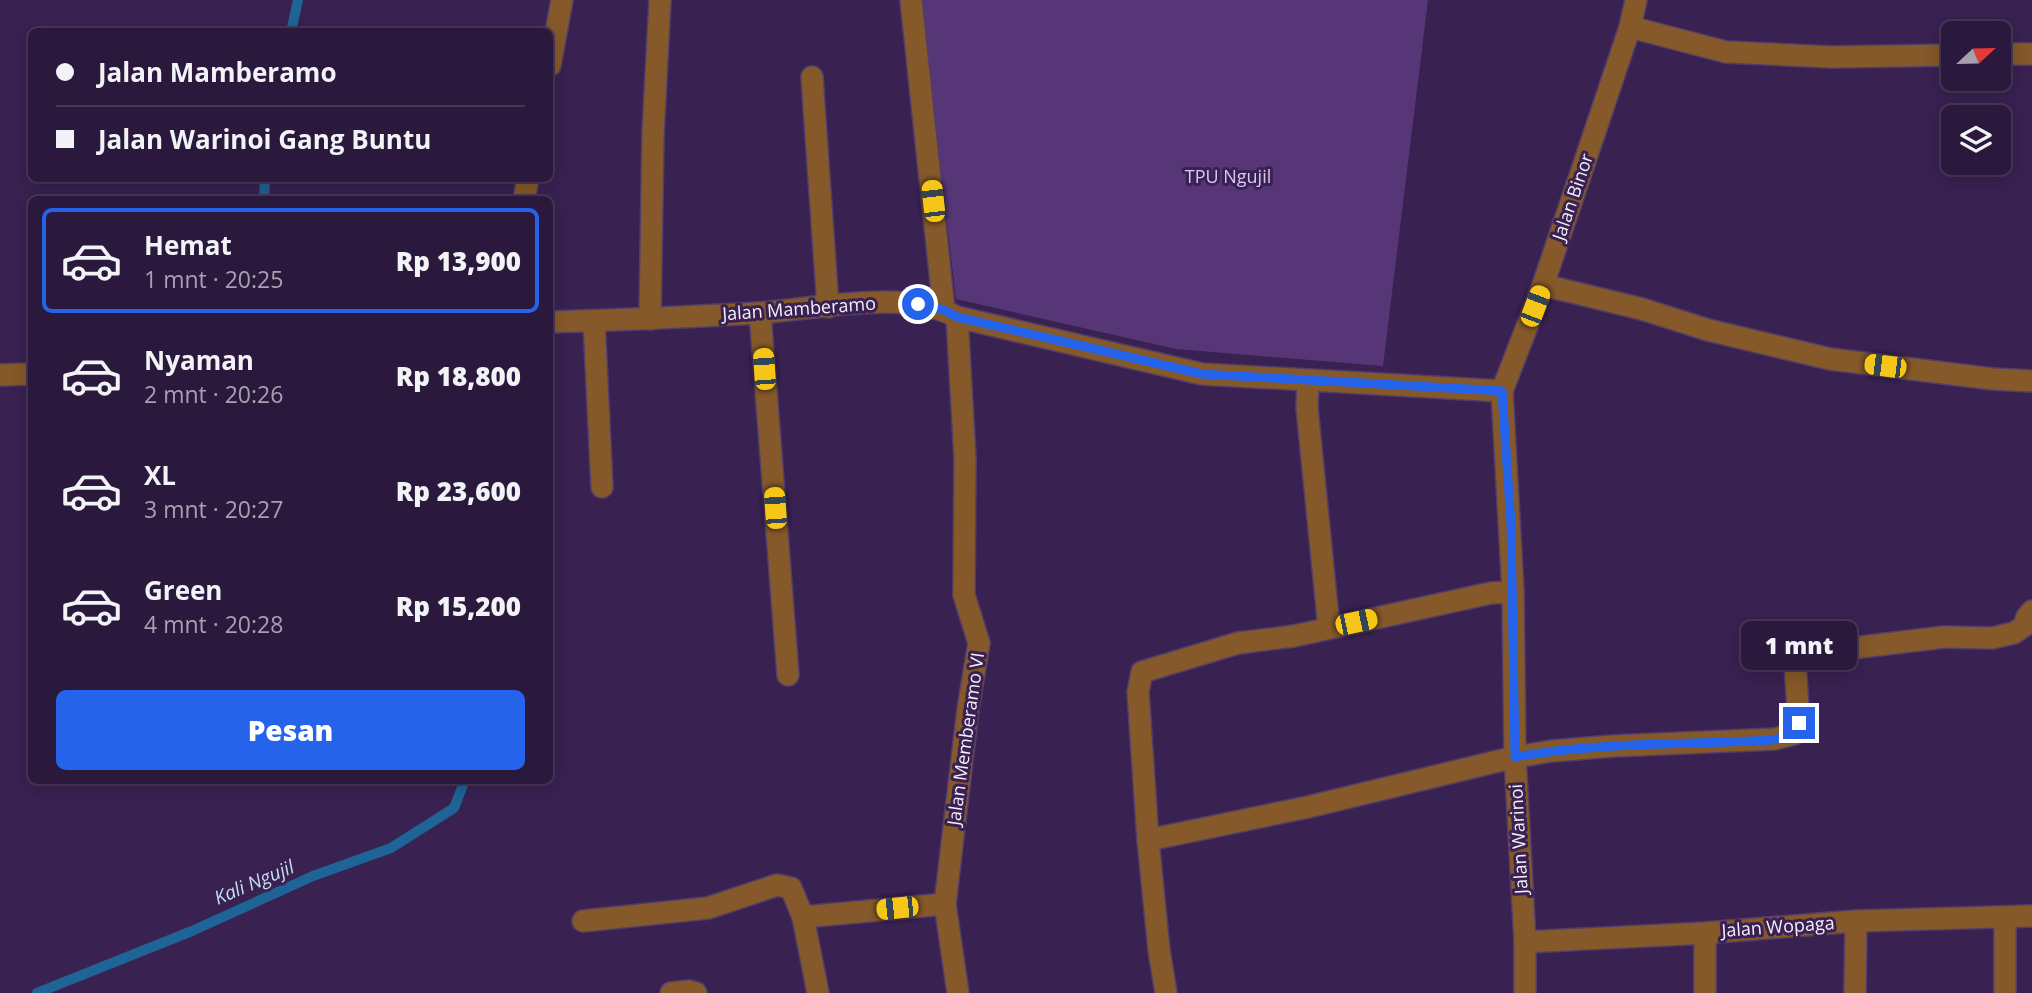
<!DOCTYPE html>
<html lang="id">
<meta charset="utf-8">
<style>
body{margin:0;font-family:"Open Sans",sans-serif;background:#372648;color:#f1f3f6;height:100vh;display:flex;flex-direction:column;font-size:26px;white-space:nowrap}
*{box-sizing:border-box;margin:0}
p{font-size:23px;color:#a6a0b0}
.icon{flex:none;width:38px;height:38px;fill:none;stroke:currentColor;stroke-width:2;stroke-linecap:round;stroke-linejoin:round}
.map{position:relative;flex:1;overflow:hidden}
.panel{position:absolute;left:28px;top:196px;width:525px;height:588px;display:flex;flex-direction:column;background:#2b193d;border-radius:10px;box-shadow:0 4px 18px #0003,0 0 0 2px #473857}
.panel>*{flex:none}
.guide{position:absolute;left:28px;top:28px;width:525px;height:154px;border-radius:10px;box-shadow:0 4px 18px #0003,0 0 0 2px #473857;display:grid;align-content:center;height:154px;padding:0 28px;background:#2b193d}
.needle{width:46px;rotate:68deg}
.fabs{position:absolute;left:1941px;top:21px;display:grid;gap:14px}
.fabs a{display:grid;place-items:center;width:70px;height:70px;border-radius:10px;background:#2b193d;box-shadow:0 4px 18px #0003,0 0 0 2px #473857;font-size:35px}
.end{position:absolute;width:32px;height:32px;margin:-16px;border:9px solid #2563eb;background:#fff;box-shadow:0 0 0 4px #fff}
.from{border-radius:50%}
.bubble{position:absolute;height:49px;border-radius:10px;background:#2b193d;box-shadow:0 4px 18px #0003,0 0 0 2px #473857;font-size:23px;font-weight:800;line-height:49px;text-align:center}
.car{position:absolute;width:21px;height:42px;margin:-21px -10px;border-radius:9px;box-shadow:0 0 5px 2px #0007;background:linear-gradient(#f5c518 24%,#345 0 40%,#f5c518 0 76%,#345 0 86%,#f5c518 0)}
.guide b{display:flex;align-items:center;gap:24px;height:66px;font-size:26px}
.guide b+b{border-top:2px solid #473857}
.guide i{width:18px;height:18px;background:#f1f3f6}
ul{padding:12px 0 0;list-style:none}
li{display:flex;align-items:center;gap:21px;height:105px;margin:0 14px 10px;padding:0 14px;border:4px solid transparent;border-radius:10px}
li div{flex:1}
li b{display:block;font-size:26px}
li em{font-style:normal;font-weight:800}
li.selected{border-color:#2563eb}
li>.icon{width:63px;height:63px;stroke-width:1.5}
.cta{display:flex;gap:14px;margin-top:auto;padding:14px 28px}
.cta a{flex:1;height:80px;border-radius:10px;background:#2563eb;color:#fff;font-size:28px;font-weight:800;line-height:80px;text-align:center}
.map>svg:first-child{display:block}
</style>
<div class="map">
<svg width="2032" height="993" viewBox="0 0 2032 993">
<rect width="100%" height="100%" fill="#392151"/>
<!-- green -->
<polygon fill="#563676" points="921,0 1428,0 1383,366 1176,349 956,299"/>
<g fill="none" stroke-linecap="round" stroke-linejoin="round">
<!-- stream -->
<g stroke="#1f6496" stroke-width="10">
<polyline points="291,32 298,0"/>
<polyline points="264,200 265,178"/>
<polyline points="37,993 192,931 313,876 391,848 454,808 465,780"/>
</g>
<!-- street casing -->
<g stroke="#533e69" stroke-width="24">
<g id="street">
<polyline points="911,0 944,310"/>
<polyline points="1630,27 1726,52 1832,57 1953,55"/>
<polyline points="1998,54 2032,54"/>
<polyline points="550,65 562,0"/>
<polyline points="812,77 828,307"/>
<polyline points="524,200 528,178"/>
<polyline points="1543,285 1642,309 1708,330 1830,359 1993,379 2032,381"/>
<polyline points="760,313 788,675"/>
<polyline points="957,317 965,458 964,595 979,643 968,709 945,904 958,993"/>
<polyline points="650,319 653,134 660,0"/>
<polyline points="594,321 602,487"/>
<path d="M550,322C619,320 688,317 758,313C817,309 905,288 957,317L1202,374L1502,391"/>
<polyline points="0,375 32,374"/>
<polyline points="1308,380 1307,408 1329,628"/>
<polyline points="1148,840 1138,692 1142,672 1238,643 1294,636 1491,593 1513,592"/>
<polyline points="803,917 818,993"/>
<polyline points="2005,917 2005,993"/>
<polyline points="583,921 708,908 777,885 791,888 803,917 945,904"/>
<polyline points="1705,933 1705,993"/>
<polyline points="1525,942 1705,933 1856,921 2032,916"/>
<polyline points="671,993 689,991 696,993"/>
<polyline points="1166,993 1159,950 1148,840 1308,807 1515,757 1552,751 1613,746 1775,739 1794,734 1799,723 1795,663 1803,654 1944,637 1992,638 2014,633 2024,626 2027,617 2032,611"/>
<polyline points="1525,993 1525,942 1515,757 1513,592 1502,391 1543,285 1582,170 1630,27 1636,0"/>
<polyline points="1855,993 1856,921"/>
</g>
</g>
<!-- street -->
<use href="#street" stroke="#855929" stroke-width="21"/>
</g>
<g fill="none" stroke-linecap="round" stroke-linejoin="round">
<!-- route -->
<path stroke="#2563eb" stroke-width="9" d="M918,304L944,310L957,317L1202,374L1502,391L1511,524L1515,757C1600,742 1686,745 1772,740L1794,734L1799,723"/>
</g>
<g text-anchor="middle" stroke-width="6" stroke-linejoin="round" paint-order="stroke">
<!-- park labels -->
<g font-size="18" fill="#dbc8f5" stroke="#392151">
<text x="1228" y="183">TPU Ngujil</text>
</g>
<!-- street labels -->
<g font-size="18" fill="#f4effb" stroke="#392151">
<text transform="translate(1573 197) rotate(-71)" y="6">Jalan Binor</text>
<text transform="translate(799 309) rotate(-4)" y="6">Jalan Mamberamo</text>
<text transform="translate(966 739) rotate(-82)" y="6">Jalan Memberamo VI</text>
<text transform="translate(1519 839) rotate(-93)" y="6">Jalan Warinoi</text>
<text transform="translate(1778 927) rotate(-4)" y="6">Jalan Wopaga</text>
</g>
<!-- water labels -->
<g font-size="19" font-style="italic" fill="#c9ddef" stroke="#392151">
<text transform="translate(254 882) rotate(-23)" y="7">Kali Ngujil</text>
</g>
</g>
</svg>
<div class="fabs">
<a><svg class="needle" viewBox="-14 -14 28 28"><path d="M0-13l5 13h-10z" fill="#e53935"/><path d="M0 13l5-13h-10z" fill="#a6a0b0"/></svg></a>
<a><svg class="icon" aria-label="layers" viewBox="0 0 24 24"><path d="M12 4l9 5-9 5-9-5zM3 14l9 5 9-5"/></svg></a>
</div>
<i class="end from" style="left:918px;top:304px"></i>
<i class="end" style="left:1799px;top:723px"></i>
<div class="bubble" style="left:1741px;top:621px;width:116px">1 mnt</div>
<i class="car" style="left:933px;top:201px;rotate:354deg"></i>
<i class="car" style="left:1535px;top:306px;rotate:21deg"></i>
<i class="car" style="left:1885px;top:366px;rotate:277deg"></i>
<i class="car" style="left:764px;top:369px;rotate:356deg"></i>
<i class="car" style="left:775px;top:508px;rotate:356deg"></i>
<i class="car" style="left:1356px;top:622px;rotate:78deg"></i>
<i class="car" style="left:897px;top:908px;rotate:264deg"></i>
<div class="guide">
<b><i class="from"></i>Jalan Mamberamo</b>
<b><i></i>Jalan Warinoi Gang Buntu</b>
</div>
<section class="panel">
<ul>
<li class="selected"><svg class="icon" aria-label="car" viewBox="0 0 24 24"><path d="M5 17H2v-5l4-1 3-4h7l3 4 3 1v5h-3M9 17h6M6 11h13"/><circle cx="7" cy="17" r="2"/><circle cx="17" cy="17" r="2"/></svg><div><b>Hemat</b><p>1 mnt · 20:25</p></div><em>Rp 13,900</em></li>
<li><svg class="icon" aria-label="car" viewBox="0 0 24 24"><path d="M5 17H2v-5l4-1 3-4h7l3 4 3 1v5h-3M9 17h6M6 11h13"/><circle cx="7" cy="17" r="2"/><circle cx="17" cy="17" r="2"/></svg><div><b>Nyaman</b><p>2 mnt · 20:26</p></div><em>Rp 18,800</em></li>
<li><svg class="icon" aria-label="car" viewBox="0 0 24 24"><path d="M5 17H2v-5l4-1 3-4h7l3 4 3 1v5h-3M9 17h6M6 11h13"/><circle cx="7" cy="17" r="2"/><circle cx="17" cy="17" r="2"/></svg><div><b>XL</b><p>3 mnt · 20:27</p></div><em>Rp 23,600</em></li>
<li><svg class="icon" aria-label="car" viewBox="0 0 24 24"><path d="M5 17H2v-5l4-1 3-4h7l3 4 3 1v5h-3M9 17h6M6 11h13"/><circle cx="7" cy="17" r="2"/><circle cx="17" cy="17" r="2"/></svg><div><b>Green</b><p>4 mnt · 20:28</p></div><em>Rp 15,200</em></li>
</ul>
<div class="cta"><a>Pesan</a></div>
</section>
</div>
